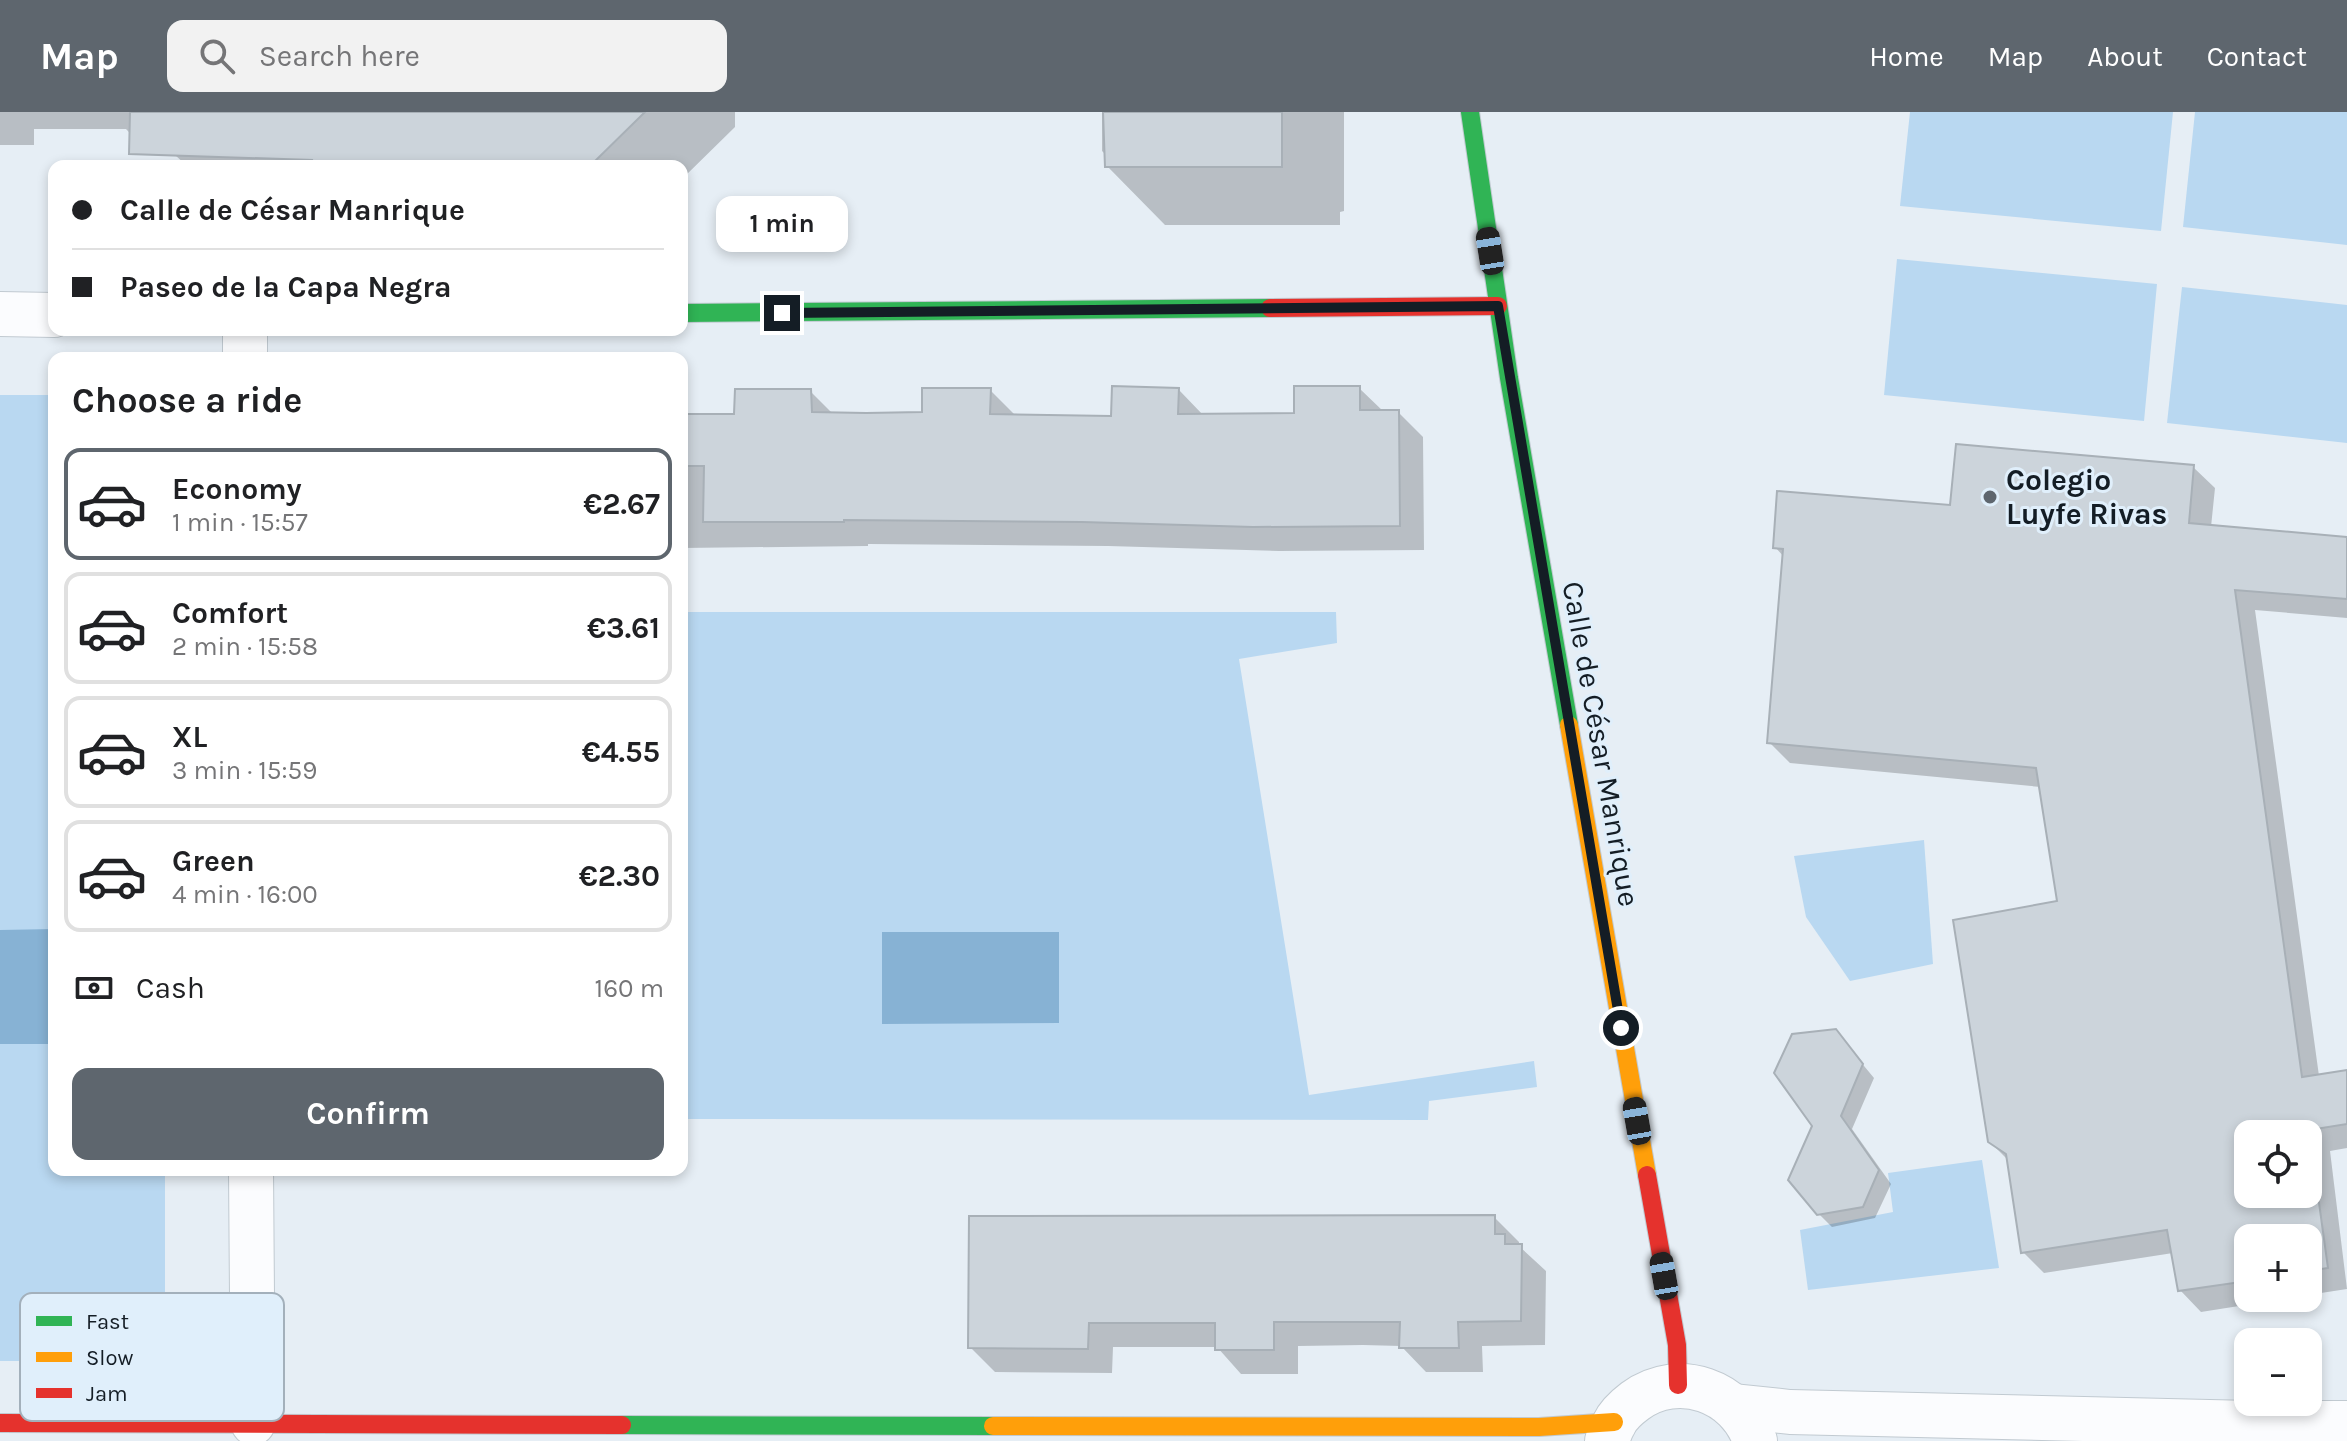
<!DOCTYPE html>
<meta charset="utf-8">
<style>
body{margin:0;font-family:Karla,sans-serif;background:#f2f2f2;color:#202124;height:100vh;display:flex;flex-direction:column;font-size:30px;white-space:nowrap}
*{box-sizing:border-box;margin:0}
p{font-size:26px;color:#757577}
.icon{flex:none;width:44px;height:44px;fill:none;stroke:currentColor;stroke-width:2;stroke-linecap:round;stroke-linejoin:round}
.map{position:relative;flex:1;overflow:hidden}
.side{position:absolute;left:48px;top:240px;width:640px;height:824px;display:flex;flex-direction:column;background:#fff;border-radius:16px;box-shadow:0 4px 12px #0003}
.side>*{flex:none}
.hud{position:absolute;left:48px;top:48px;width:640px;height:176px;border-radius:16px;box-shadow:0 4px 12px #0003;display:grid;align-content:center;height:176px;padding:0 24px;background:#fff}
.fabs{position:absolute;left:2234px;top:1008px;display:grid;gap:16px}
.fabs a{display:grid;place-items:center;width:88px;height:88px;border-radius:16px;background:#fff;box-shadow:0 4px 12px #0003;font-size:40px}
.end{position:absolute;width:36px;height:36px;margin:-18px;border:10px solid #141d25;background:#fff;box-shadow:0 0 0 4px #fff}
.from{border-radius:50%}
.bubble{position:absolute;height:56px;border-radius:16px;background:#fff;box-shadow:0 4px 12px #0003;font-size:26px;font-weight:700;line-height:56px;text-align:center}
.car{position:absolute;width:24px;height:48px;margin:-24px -12px;border-radius:10px;box-shadow:0 0 6px 2px #0007;background:linear-gradient(#222 24%,#8ab4d8 0 40%,#222 0 76%,#8ab4d8 0 86%,#222 0)}
.hud b{display:flex;align-items:center;gap:28px;height:76px;font-size:30px}
.hud b+b{border-top:2px solid #e0e0e0}
.hud i{width:20px;height:20px;background:#202124}
ul{padding:0;list-style:none}
li{display:flex;align-items:center;gap:24px;height:112px;margin:0 16px 12px;padding:0 8px;border:4px solid #e0e0e0;border-radius:16px}
li div{flex:1}
li b{display:block;font-size:30px}
li em{font-style:normal;font-weight:700}
li.current{border-color:#5e666e}
li>.icon{width:72px;height:72px;stroke-width:1.5}
h2{padding:0 24px;font-size:36px;line-height:96px}
.pay{display:flex;align-items:center;gap:20px;height:88px;padding:0 24px;font-size:30px}
.pay p{margin-inline-start:auto}
.primary-button{display:flex;gap:16px;margin-top:auto;padding:16px 24px}
.primary-button a{flex:1;height:92px;border-radius:16px;background:#5e666e;color:#fff;font-size:32px;font-weight:700;line-height:92px;text-align:center}
header{display:flex;align-items:center;gap:48px;box-sizing:border-box;height:112px;padding:0 40px;background:#5e666e;color:#fff}
header strong{font-size:38px}
nav{display:flex;gap:44px;margin-inline-start:auto;font-size:28px}
.search{width:560px;height:72px;background:#f2f2f2;display:flex;align-items:center;gap:20px;box-sizing:border-box;padding:0 28px;border-radius:16px;color:#757577;font-size:30px}
.map>svg:first-child{display:block}
</style>
<header>
<strong>Map</strong>
<div class="search"><svg class="icon" aria-label="search" viewBox="0 0 24 24"><circle cx="10" cy="10" r="6"/><path d="M15 15l6 6"/></svg>Search here</div>
<nav><a>Home</a><a>Map</a><a>About</a><a>Contact</a></nav>
</header>
<div class="map">
<svg width="2347" height="1329" viewBox="0 0 2347 1329">
<rect width="100%" height="100%" fill="#e6eef5"/>
<!-- green -->
<g fill="#b9d8f1">
<polygon points="1910,0 2173,0 2161,119 1900,94"/>
<polygon points="2195,0 2347,0 2347,133 2183,115"/>
<polygon points="1897,147 2157,172 2144,309 1884,283"/>
<polygon points="2182,175 2347,193 2347,331 2167,311"/>
<polygon points="0,283 54,283 54,1058 165,1058 165,1249 0,1249"/>
<polygon points="682,500 1336,500 1337,531 1239,547 1309,983 1534,949 1537,975 1429,989 1428,1008 682,1007"/>
<polygon points="1924,728 1933,852 1850,869 1806,805 1794,744"/>
<polygon points="1982,1048 1999,1156 1808,1178 1800,1118 1893,1100 1888,1061"/>
</g>
<!-- water -->
<g fill="#87b2d4">
<polygon points="54,817 54,932 0,932 0,818"/>
<polygon points="882,820 1059,820 1059,911 882,912"/>
</g>
<!-- shadow -->
<g fill="#0003" fill-rule="evenodd">
<polygon points="0,0 735,0 735,15 682,67 682,54 187,54 175,43 143,35 126,17 34,17 34,33 0,33"/>
<polygon points="1102,0 1344,0 1344,99 1340,100 1340,113 1165,113 1107,54 1106,43 1102,39"/>
<polygon points="1359,276 1384,300 1398,300 1423,325 1424,438 1279,439 1108,434 868,432 868,434 682,436 682,303 736,302 810,279 833,302 924,302 990,278 1015,303 1113,306 1179,278 1204,304 1297,303"/>
<path d="M2193,355L2215,376L2211,415L2347,427V506L2255,498L2319,964L2347,960V1036L2330,1039L2347,1177L2308,1183V1126H2248V1186H2289L2201,1200L2180,1178L2173,1141L2044,1161L2023,1140L2009,1049L1990,1030L2059,790L2041,675L1790,651L1769,630L1784,445L1775,435L1952,395ZM2248,1022H2308V1082H2248Z"/>
<polygon points="1835,919 1874,966 1852,1017 1891,1072 1875,1106 1832,1115 1819,1102 1814,1014"/>
<polygon points="1494,1105 1519,1130 1519,1134 1546,1159 1545,1233 1482,1234 1483,1260 1426,1260 1401,1234 1363,1233 1298,1234 1298,1262 1241,1262 1217,1235 1113,1235 1112,1261 995,1260 970,1235"/>
</g>
<!-- building -->
<g fill="#ccd4db" stroke="#a8b0b7" stroke-width="2" fill-rule="evenodd">
<polygon points="130,0 645,0 590,54 311,54 312,48 129,42"/>
<polygon points="1103,0 1282,0 1282,55 1105,55"/>
<polygon points="1112,274 1179,276 1178,302 1294,301 1294,274 1360,274 1360,298 1399,298 1400,414 1253,415 1082,410 844,408 844,410 703,410 704,354 682,354 682,302 734,302 735,277 811,277 812,300 866,301 922,300 922,276 991,276 990,302 1111,304"/>
<path d="M1956,332L2194,353L2189,411L2347,425V487L2235,478L2302,965L2347,958V1012L2309,1018L2328,1156L2308,1159V1126H2248V1169L2178,1179L2167,1118L2021,1141L2006,1042L1988,1030L1953,808L2057,789L2036,656L1767,631L1783,437L1773,436L1777,379L1950,393ZM2248,1022H2308V1082H2248Z"/>
<polygon points="1836,917 1863,952 1841,1004 1879,1058 1863,1095 1817,1103 1788,1068 1812,1014 1774,961 1792,922"/>
<polygon points="1495,1103 1495,1122 1505,1122 1505,1132 1522,1132 1521,1209 1458,1210 1459,1236 1399,1236 1400,1210 1274,1210 1274,1238 1215,1238 1215,1211 1089,1211 1088,1237 968,1236 969,1104"/>
</g>
<g fill="none" stroke-linecap="round" stroke-linejoin="round">
<!-- street casing -->
<g stroke="#c1cad1" stroke-width="46">
<g id="street">
<polyline points="0,202 54,203"/>
<polyline points="245,218 245,246"/>
<polyline points="251,1058 253,1311"/>
<polyline points="1734,1294 1790,1300 2251,1311 2347,1311"/>
<path d="M1607,1329C1609,1323 1611,1317 1614,1312C1618,1303 1627,1295 1635,1289C1678,1257 1739,1279 1755,1329"/>
</g>
</g>
<!-- fast casing -->
<g stroke="#c1cad1" stroke-width="20">
<g id="fast">
<polyline points="1470,0 1509,266 1569,613"/>
<polyline points="682,201 1270,196"/>
<polyline points="622,1313 993,1314"/>
</g>
</g>
<!-- slow casing -->
<g stroke="#c1cad1" stroke-width="20">
<g id="slow">
<polyline points="1569,613 1647,1063"/>
<polyline points="993,1314 1539,1315 1614,1310"/>
</g>
</g>
<!-- jam casing -->
<g stroke="#c1cad1" stroke-width="20">
<g id="jam">
<polyline points="1270,196 1498,194"/>
<polyline points="1647,1063 1677,1233 1678,1273"/>
<polyline points="0,1311 622,1313"/>
</g>
</g>
<!-- street -->
<use href="#street" stroke="#fbfcfe" stroke-width="44"/>
<!-- fast -->
<use href="#fast" stroke="#30b455" stroke-width="18"/>
<!-- slow -->
<use href="#slow" stroke="#ff9f0a" stroke-width="18"/>
<!-- jam -->
<use href="#jam" stroke="#e5322d" stroke-width="18"/>
</g>
<g fill="none" stroke-linecap="round" stroke-linejoin="round">
<!-- route -->
<polyline stroke="#141d25" stroke-width="10" points="782,201 1498,194 1621,916"/>
</g>
<!-- markers -->
<circle fill="#5e666e" stroke="#e0effb" stroke-width="3" cx="1990" cy="385" r="8"/>
<g text-anchor="middle" stroke-width="6" stroke-linejoin="round" paint-order="stroke">
<!-- poi labels -->
<g font-size="30" font-weight="bold" fill="#141d25" stroke="#e0effb" text-anchor="start">
<text x="2006" y="378">Colegio<tspan x="2006" dy="34">Luyfe Rivas</tspan></text>
</g>
<!-- street labels -->
<g font-size="30" fill="#141d25" stroke="#e0effb">
<text transform="translate(1601 632) rotate(80)" y="10">Calle de César Manrique</text>
</g>
</g>
<!-- legend -->
<rect x="20" y="1181" width="264" height="128" rx="12" fill="#e0effb" stroke="#a3b0bb" stroke-width="2"/>
<rect x="36" y="1204" width="36" height="10" fill="#30b455"/>
<rect x="36" y="1240" width="36" height="10" fill="#ff9f0a"/>
<rect x="36" y="1276" width="36" height="10" fill="#e5322d"/>
<g font-size="22" fill="#141d25">
<text x="86" y="1217">Fast</text>
<text x="86" y="1253">Slow</text>
<text x="86" y="1289">Jam</text>
</g>
</svg>
<div class="fabs">
<a><svg class="icon" aria-label="locate" viewBox="0 0 24 24"><circle cx="12" cy="12" r="6"/><path d="M12 2v4M12 18v4M2 12h4M18 12h4"/></svg></a>
<a>+</a>
<a>−</a>
</div>
<i class="end from" style="left:1621px;top:916px"></i>
<i class="end" style="left:782px;top:201px"></i>
<div class="bubble" style="left:716px;top:84px;width:132px">1 min</div>
<i class="car" style="left:1490px;top:139px;rotate:351deg"></i>
<i class="car" style="left:1637px;top:1009px;rotate:350deg"></i>
<i class="car" style="left:1664px;top:1164px;rotate:350deg"></i>
<div class="hud">
<b><i class="from"></i>Calle de César Manrique</b>
<b><i></i>Paseo de la Capa Negra</b>
</div>
<section class="side">
<h2>Choose a ride</h2>
<ul>
<li class="current"><svg class="icon" aria-label="car" viewBox="0 0 24 24"><path d="M5 17H2v-5l4-1 3-4h7l3 4 3 1v5h-3M9 17h6M6 11h13"/><circle cx="7" cy="17" r="2"/><circle cx="17" cy="17" r="2"/></svg><div><b>Economy</b><p>1 min · 15:57</p></div><em>€2.67</em></li>
<li><svg class="icon" aria-label="car" viewBox="0 0 24 24"><path d="M5 17H2v-5l4-1 3-4h7l3 4 3 1v5h-3M9 17h6M6 11h13"/><circle cx="7" cy="17" r="2"/><circle cx="17" cy="17" r="2"/></svg><div><b>Comfort</b><p>2 min · 15:58</p></div><em>€3.61</em></li>
<li><svg class="icon" aria-label="car" viewBox="0 0 24 24"><path d="M5 17H2v-5l4-1 3-4h7l3 4 3 1v5h-3M9 17h6M6 11h13"/><circle cx="7" cy="17" r="2"/><circle cx="17" cy="17" r="2"/></svg><div><b>XL</b><p>3 min · 15:59</p></div><em>€4.55</em></li>
<li><svg class="icon" aria-label="car" viewBox="0 0 24 24"><path d="M5 17H2v-5l4-1 3-4h7l3 4 3 1v5h-3M9 17h6M6 11h13"/><circle cx="7" cy="17" r="2"/><circle cx="17" cy="17" r="2"/></svg><div><b>Green</b><p>4 min · 16:00</p></div><em>€2.30</em></li>
</ul>
<div class="pay"><svg class="icon" aria-label="cash" viewBox="0 0 24 24"><path d="M3 7h18v10H3z"/><circle cx="12" cy="12" r="2"/></svg>Cash<p>160 m</p></div>
<div class="primary-button"><a>Confirm</a></div>
</section>
</div>
